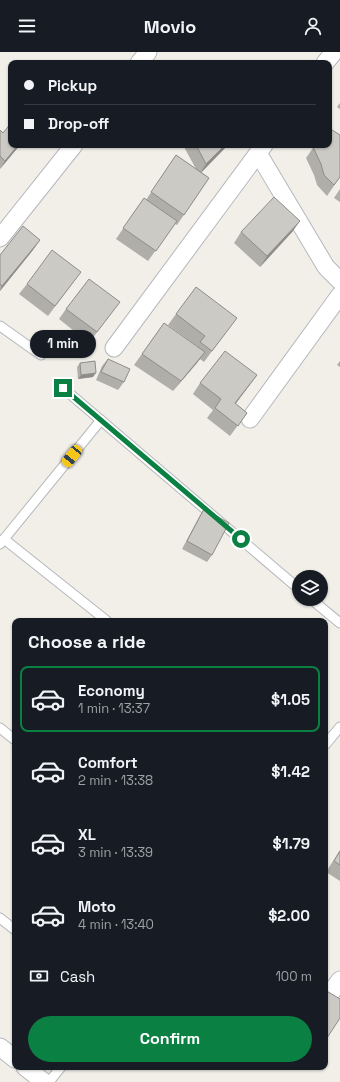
<!DOCTYPE html>
<meta charset="utf-8">
<style>
body{margin:0;font-family:"Space Grotesk",sans-serif;background:#20242c;color:#f1f3f6;height:100vh;display:flex;flex-direction:column;font-size:15px;white-space:nowrap}
*{box-sizing:border-box;margin:0}
p{font-size:13px;color:#9ea1a6}
.icon{flex:none;width:22px;height:22px;fill:none;stroke:currentColor;stroke-width:2;stroke-linecap:round;stroke-linejoin:round}
.map{position:relative;flex:1;overflow:hidden}
.panel{position:absolute;left:12px;top:566px;width:316px;height:452px;display:flex;flex-direction:column;background:#171b24;border-radius:8px;box-shadow:0 1px 3px #0004}
.panel>*{flex:none}
.banner{position:absolute;left:8px;top:8px;width:324px;height:88px;border-radius:8px;box-shadow:0 1px 3px #0004;display:grid;align-content:center;height:88px;padding:0 16px;background:#171b24}
.tools{position:absolute;left:292px;top:518px;display:grid;gap:8px}
.tools a{display:grid;place-items:center;width:36px;height:36px;border-radius:50%;background:#171b24;box-shadow:0 1px 3px #0004;font-size:20px}
.end{position:absolute;width:18px;height:18px;margin:-9px;border:5px solid #0b8043;background:#fff;box-shadow:0 0 0 2px #fff}
.from{border-radius:50%}
.bubble{position:absolute;height:28px;border-radius:14px;background:#171b24;box-shadow:0 1px 3px #0004;font-size:13px;font-weight:700;line-height:28px;text-align:center}
.car{position:absolute;width:12px;height:24px;margin:-12px -6px;border-radius:5px;box-shadow:0 0 3px 1px #0007;background:linear-gradient(#f5c518 24%,#345 0 40%,#f5c518 0 76%,#345 0 86%,#f5c518 0)}
.banner b{display:flex;align-items:center;gap:14px;height:38px;font-size:15px}
.banner b+b{border-top:1px solid #363941}
.banner i{width:10px;height:10px;background:#f1f3f6}
ul{padding:0;list-style:none}
li{display:flex;align-items:center;gap:12px;height:66px;margin:0 8px 6px;padding:0 8px;border:2px solid transparent;border-radius:8px}
li div{flex:1}
li b{display:block;font-size:15px}
li em{font-style:normal;font-weight:700}
li.current{border-color:#0b8043}
li>.icon{width:36px;height:36px;stroke-width:1.5}
h2{padding:0 16px;font-size:18px;line-height:48px}
.pay{display:flex;align-items:center;gap:10px;height:44px;padding:0 16px;font-size:15px}
.pay p{margin-inline-start:auto}
.cta{display:flex;gap:8px;margin-top:auto;padding:8px 16px}
.cta a{flex:1;height:46px;border-radius:24px;background:#0b8043;color:#fff;font-size:16px;font-weight:700;line-height:46px;text-align:center}
header{display:flex;justify-content:space-between;align-items:center;height:52px;padding:0 16px;background:#171b24;font-size:18px;font-weight:700}
.map>svg:first-child{display:block}
</style>
<header><svg class="icon" aria-label="menu" viewBox="0 0 24 24"><path d="M4 6h16M4 12h16M4 18h16"/></svg>Movio<svg class="icon" aria-label="person" viewBox="0 0 24 24"><circle cx="12" cy="8" r="4"/><path d="M4 21q1-7 8-7t8 7"/></svg></header>
<div class="map">
<svg width="340" height="1030" viewBox="0 0 340 1030">
<rect width="100%" height="100%" fill="#f1efe8"/>
<g fill="none" stroke-linecap="round" stroke-linejoin="round">
<!-- service casing -->
<g stroke="#b5b8bc" stroke-width="11">
<g id="service">
<polyline points="0,274 41,303"/>
<polyline points="63,336 299,537"/>
<polyline points="4,487 107,569"/>
<polyline points="0,492 101,368"/>
<polyline points="311,547 340,571"/>
<polyline points="0,676 15,688"/>
<polyline points="325,693 340,675"/>
<polyline points="0,866 15,878"/>
<polyline points="49,1030 61,1015"/>
</g>
</g>
<!-- minor casing -->
<g stroke="#b5b8bc" stroke-width="19">
<g id="minor">
<polyline points="139,11 148,0"/>
<polyline points="325,11 334,0"/>
<polyline points="258,101 326,215 340,229"/>
<polyline points="0,186 74,93"/>
<polyline points="114,296 264,93"/>
<polyline points="250,367 340,243"/>
<polyline points="328,945 340,928"/>
<polyline points="0,995 15,1007"/>
<polyline points="25,1015 44,1030"/>
</g>
</g>
<!-- service -->
<use href="#service" stroke="#fff" stroke-width="9"/>
<!-- minor -->
<use href="#minor" stroke="#fff" stroke-width="17"/>
</g>
<!-- wall -->
<g fill="#afaea9">
<polygon points="340,51 340,57 337,55"/>
<polygon points="0,78 20,93 0,117"/>
<polygon points="186,93 228,93 201,120 209,126 177,173 175,172 148,209 116,187 144,146 146,148 176,103 196,117 184,95"/>
<polygon points="315,93 340,125 327,144 317,133 314,123 306,106"/>
<polygon points="340,137 340,150 334,146"/>
<polygon points="293,179 260,215 234,191 241,180"/>
<polygon points="40,188 33,198 0,239 0,203"/>
<polygon points="81,220 48,264 19,242 27,232"/>
<polygon points="66,257 112,260 89,291 59,267"/>
<polygon points="176,262 229,276 204,310 200,307 173,339 134,313 164,271 197,295 197,294 168,273"/>
<polygon points="108,307 124,330 118,338 96,328 102,314"/>
<polygon points="340,309 340,315 337,313"/>
<polygon points="80,311 93,325 78,327 77,315"/>
<polygon points="257,323 235,352 247,361 230,384 207,366 213,358 193,342 200,331"/>
<polygon points="204,457 212,503 207,510 182,497 199,465"/>
<polygon points="340,798 340,829 326,820"/>
</g>
<!-- shaded-wall -->
<g fill="#8f8d8a">
<polygon points="18,93 20,93 0,117 5,109"/>
<polygon points="225,93 228,93 199,123 206,112"/>
<polygon points="300,169 293,179 260,215 267,204"/>
<polygon points="40,188 33,198 0,239 2,234"/>
<polygon points="205,300 197,311 173,339 181,329"/>
<polygon points="96,321 93,325 78,327 81,323"/>
<polygon points="257,323 249,334 228,362 235,351"/>
</g>
<!-- building -->
<g fill="#cccac5" stroke="#8f8d8a">
<polygon points="11,71 11,93 18,93 5,109 0,104 0,78 3,81"/>
<polygon points="329,76 340,83 340,125 334,133 324,123 321,112 313,95 315,93 329,93"/>
<polygon points="196,93 225,93 206,112"/>
<polygon points="176,103 209,126 184,163 151,140"/>
<polygon points="274,145 300,169 267,204 241,180"/>
<polygon points="144,146 177,169 156,199 123,176"/>
<polygon points="23,174 40,188 2,234 0,232 0,203"/>
<polygon points="52,198 81,220 55,254 27,232"/>
<polygon points="89,227 120,250 97,280 66,257"/>
<polygon points="196,235 237,266 212,299 200,290 205,284 176,262"/>
<polygon points="164,271 205,300 181,329 142,302"/>
<polygon points="225,299 257,323 235,351 247,361 238,374 215,356 221,347 200,331"/>
<polygon points="108,307 130,317 124,330 101,320"/>
<polygon points="95,309 96,321 81,323 80,311"/>
<polygon points="204,457 229,471 212,503 187,489"/>
<polygon points="340,799 340,813 334,809"/>
<polygon points="325,938 340,947 340,966 325,989"/>
</g>
<g fill="none" stroke-linecap="round" stroke-linejoin="round">
<!-- route -->
<polyline stroke="#0b8043" stroke-width="5" points="63,336 241,487"/>
</g>
</svg>
<div class="tools">
<a><svg class="icon" aria-label="layers" viewBox="0 0 24 24"><path d="M12 4l9 5-9 5-9-5zM3 14l9 5 9-5"/></svg></a>
</div>
<i class="end from" style="left:241px;top:487px"></i>
<i class="end" style="left:63px;top:336px"></i>
<div class="bubble" style="left:30px;top:278px;width:66px">1 min</div>
<i class="car" style="left:72px;top:404px;rotate:219deg"></i>
<div class="banner">
<b><i class="from"></i>Pickup</b>
<b><i></i>Drop-off</b>
</div>
<section class="panel">
<h2>Choose a ride</h2>
<ul>
<li class="current"><svg class="icon" aria-label="car" viewBox="0 0 24 24"><path d="M5 17H2v-5l4-1 3-4h7l3 4 3 1v5h-3M9 17h6M6 11h13"/><circle cx="7" cy="17" r="2"/><circle cx="17" cy="17" r="2"/></svg><div><b>Economy</b><p>1 min · 13:37</p></div><em>$1.05</em></li>
<li><svg class="icon" aria-label="car" viewBox="0 0 24 24"><path d="M5 17H2v-5l4-1 3-4h7l3 4 3 1v5h-3M9 17h6M6 11h13"/><circle cx="7" cy="17" r="2"/><circle cx="17" cy="17" r="2"/></svg><div><b>Comfort</b><p>2 min · 13:38</p></div><em>$1.42</em></li>
<li><svg class="icon" aria-label="car" viewBox="0 0 24 24"><path d="M5 17H2v-5l4-1 3-4h7l3 4 3 1v5h-3M9 17h6M6 11h13"/><circle cx="7" cy="17" r="2"/><circle cx="17" cy="17" r="2"/></svg><div><b>XL</b><p>3 min · 13:39</p></div><em>$1.79</em></li>
<li><svg class="icon" aria-label="car" viewBox="0 0 24 24"><path d="M5 17H2v-5l4-1 3-4h7l3 4 3 1v5h-3M9 17h6M6 11h13"/><circle cx="7" cy="17" r="2"/><circle cx="17" cy="17" r="2"/></svg><div><b>Moto</b><p>4 min · 13:40</p></div><em>$2.00</em></li>
</ul>
<div class="pay"><svg class="icon" aria-label="cash" viewBox="0 0 24 24"><path d="M3 7h18v10H3z"/><circle cx="12" cy="12" r="2"/></svg>Cash<p>100 m</p></div>
<div class="cta"><a>Confirm</a></div>
</section>
</div>
